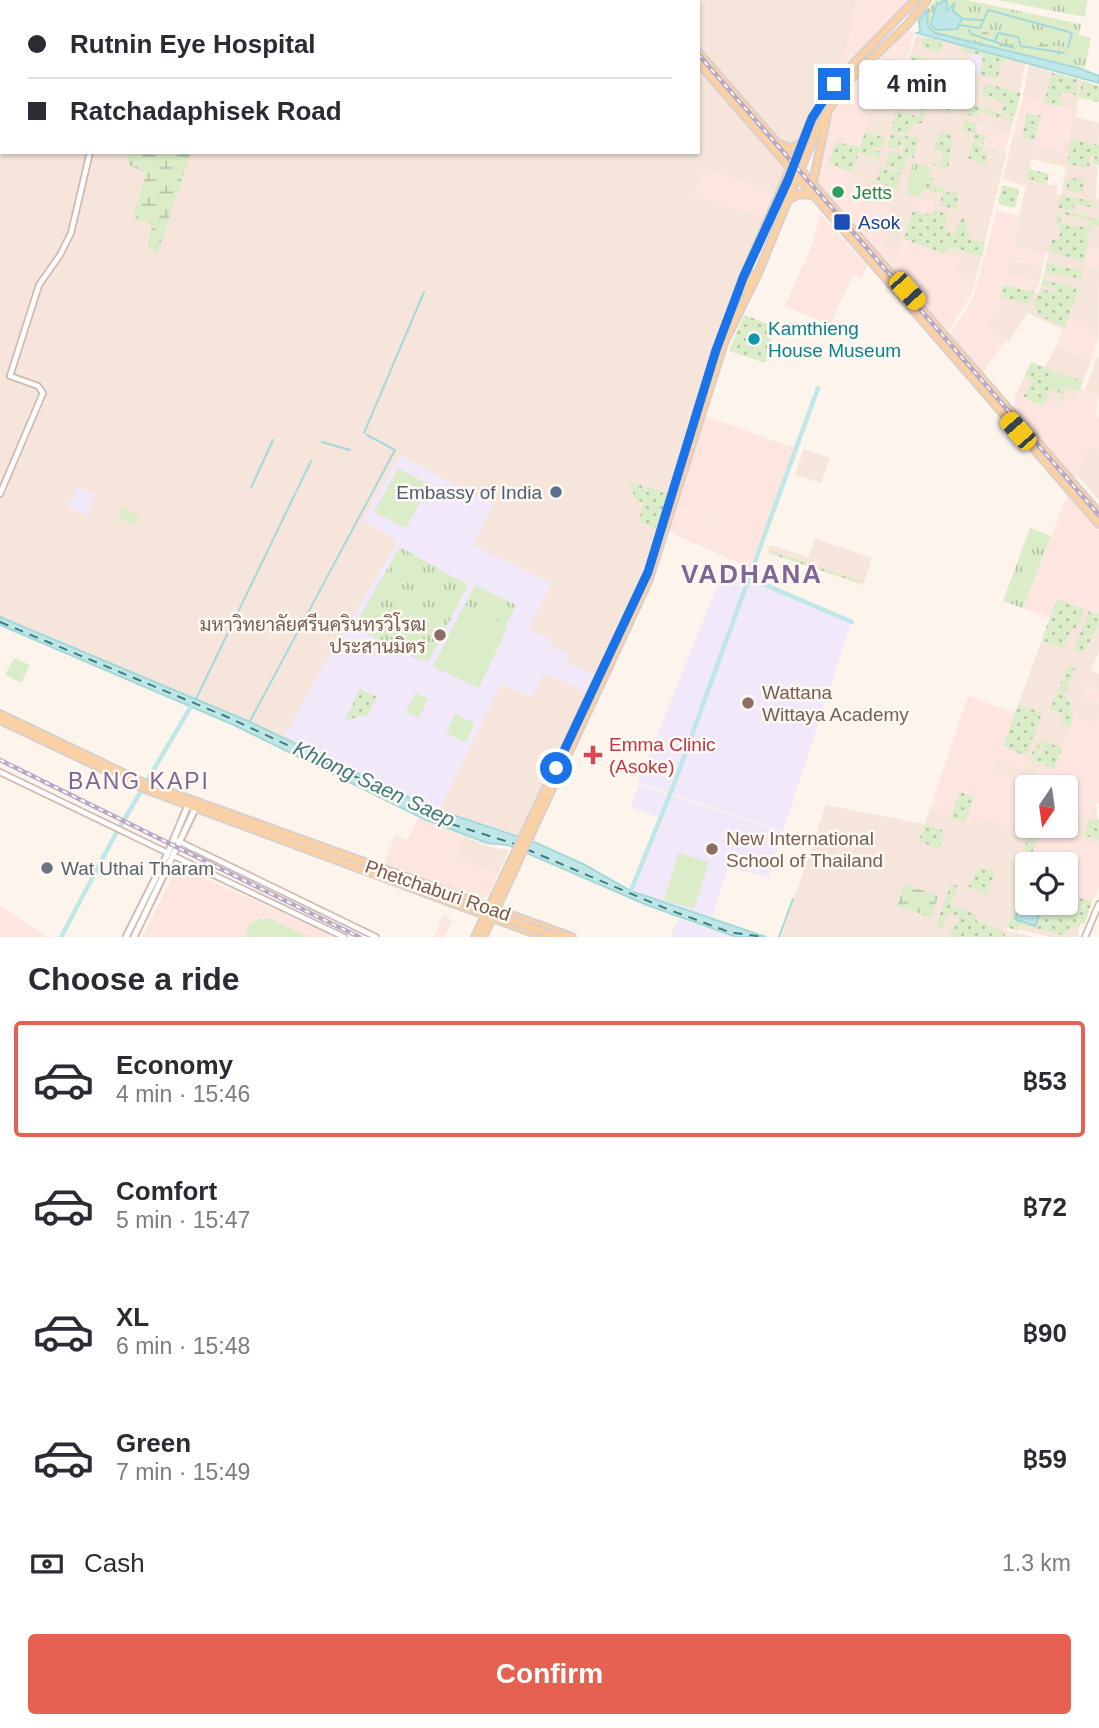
<!DOCTYPE html>
<meta charset="utf-8">
<style>
body{margin:0;font-family:Arial,Sarabun,sans-serif;background:#f2f2f3;color:#2b2b33;height:100vh;display:flex;flex-direction:column;font-size:26px;white-space:nowrap}
*{box-sizing:border-box;margin:0}
p{font-size:23px;color:#7c7c81}
.icon{flex:none;width:38px;height:38px;fill:none;stroke:currentColor;stroke-width:2;stroke-linecap:round;stroke-linejoin:round}
.map{position:relative;height:937px;overflow:hidden}
.sheet{display:flex;flex-direction:column;background:#fff;flex:1}
.sheet>*{flex:none}
.hud{position:absolute;left:0px;top:0px;width:700px;height:154px;box-shadow:0 2px 5px #0004;display:grid;align-content:center;height:154px;padding:0 28px;background:#fff}
.needle{width:46px;rotate:193deg}
.fabs{position:absolute;left:1015px;top:775px;display:grid;gap:14px}
.fabs a{display:grid;place-items:center;width:63px;height:63px;border-radius:7px;background:#fff;box-shadow:0 2px 5px #0004;font-size:35px}
.end{position:absolute;width:32px;height:32px;margin:-16px;border:9px solid #1a73e8;background:#fff;box-shadow:0 0 0 4px #fff}
.from{border-radius:50%}
.bubble{position:absolute;height:49px;border-radius:7px;background:#fff;box-shadow:0 2px 5px #0004;font-size:23px;font-weight:600;line-height:49px;text-align:center}
.car{position:absolute;width:21px;height:42px;margin:-21px -10px;border-radius:9px;box-shadow:0 0 5px 2px #0007;background:linear-gradient(#f5c518 24%,#345 0 40%,#f5c518 0 76%,#345 0 86%,#f5c518 0)}
.hud b{display:flex;align-items:center;gap:24px;height:66px;font-size:26px}
.hud b+b{border-top:2px solid #e1e1e2}
.hud i{width:18px;height:18px;background:#2b2b33}
ul{padding:0;list-style:none}
li{display:flex;align-items:center;gap:21px;height:116px;margin:0 14px 10px;padding:0 14px;border:4px solid transparent;border-radius:7px}
li div{flex:1}
li b{display:block;font-size:26px}
li em{font-style:normal;font-weight:600}
li.active{border-color:#e66152}
li>.icon{width:63px;height:63px;stroke-width:1.5}
h2{padding:0 28px;font-size:32px;line-height:84px}
.pay{display:flex;align-items:center;gap:18px;height:77px;padding:0 28px;font-size:26px}
.pay p{margin-inline-start:auto}
.cta{display:flex;gap:14px;margin-top:auto;padding:14px 28px}
.cta a{flex:1;height:80px;border-radius:7px;background:#e66152;color:#fff;font-size:28px;font-weight:600;line-height:80px;text-align:center}
.map>svg:first-child{display:block}
</style>
<div class="map">
<svg width="1099" height="937" viewBox="0 0 1099 937">
<defs>
<pattern id="grass-tufts" width="24" height="20" patternUnits="userSpaceOnUse" patternTransform="scale(1.75)"><rect width="24" height="20" fill="#dbecc9"/><path d="M3 7l-1-3M5 7V3M7 7l1-3M15 17l-1-3M17 17v-4M19 17l1-3" fill="none" stroke="#b6c2a5"/></pattern>
<pattern id="wetland-marsh" width="20" height="14" patternUnits="userSpaceOnUse" patternTransform="scale(1.75)"><rect width="20" height="14" fill="#dbecc9"/><path d="M1 5h8M5 5V1M11 12h8M15 12V8" fill="none" stroke="#b6c2a5"/></pattern>
<pattern id="garden-dots" width="8" height="8" patternUnits="userSpaceOnUse" patternTransform="scale(1.75)"><rect width="8" height="8" fill="#dbecc9"/><path d="M2 2h.1M6 6h.1" fill="none" stroke="#b6c2a5" stroke-width="1.8" stroke-linecap="round"/></pattern>
</defs>
<rect width="100%" height="100%" fill="#fdf4ec"/>
<!-- residential -->
<g fill="#f5e5da" fill-rule="evenodd">
<path d="M0,0H906L837,72L813,105L758,233L717,342L636,592L519,836L429,807L250,722L0,617ZM2,2H698V152H2Z"/>
<polygon points="916,35 1026,62 1010,134 977,124 973,140 1007,152 975,281 955,274 960,259 923,246 934,203 916,197 898,255 880,240 893,211 865,199 867,194 847,184 861,147 884,56 908,64"/>
<path d="M1029,65L1099,86V102L1079,98L1075,117L1099,123L1096,199L1099,200V250L1087,247L1084,265L1099,269L1098,337L1085,333L1087,324L1068,319L1064,330L1028,313L1009,341L987,325L1001,304L998,302L1003,285L1039,293L1049,254L1013,246L1026,186L1003,179L1013,135L1035,141L1034,145L1068,139L1073,110L1023,96ZM1032,159L1066,167L1061,195L1057,194L1058,186L1027,180Z"/>
<polygon points="1009,260 1043,267 1040,281 1006,274"/>
<polygon points="1056,347 1091,361 1077,398 1061,409 1019,395 1013,401 1031,362 1045,367"/>
<polygon points="1097,357 1099,357 1099,396 1085,390"/>
<polygon points="1090,446 1099,450 1099,500 1077,475"/>
<polygon points="804,449 830,458 821,483 795,474"/>
<polygon points="815,539 872,558 863,585 768,553 770,545 808,557"/>
<polygon points="1057,599 1099,614 1099,650 1091,671 1099,674 1099,690 1086,685 1081,697 1099,704 1099,716 1095,725 1074,716 1052,772 1036,777 1047,781 1044,787 1029,787 994,770 998,759 1023,770 1003,746"/>
<polygon points="1096,803 1099,847 1058,837 1062,826 1066,826 1070,807"/>
<polygon points="826,805 924,824 930,809 971,823 975,817 1039,835 1020,883 1026,885 1027,882 1027,903 1066,903 1066,893 1092,902 1084,924 1080,923 1078,937 1051,937 1007,927 1005,930 1033,937 781,937"/>
<polygon points="464,836 489,847 509,850 498,874 456,858"/>
</g>
<!-- commercial -->
<g fill="#fde5e0">
<polygon points="856,0 913,0 847,67 843,63"/>
<polygon points="909,30 914,34 906,64 884,57 861,147 847,183 867,194 865,199 894,211 881,240 898,255 916,197 935,203 923,246 960,259 956,274 975,281 970,297 948,331 906,289 815,179 827,121 835,105 860,75"/>
<polygon points="1023,96 1073,110 1064,152 1034,146 1035,141 1013,135"/>
<polygon points="977,124 1010,134 1005,150 973,140"/>
<polygon points="703,168 765,188 775,197 766,219 693,196"/>
<polygon points="997,210 1019,216 1013,246 1045,253 1043,267 1010,260 1006,274 1040,281 1035,292 1003,285 998,302 1001,304 987,325 1006,340 982,373 948,337 972,301"/>
<polygon points="820,213 867,266 862,278 853,274 830,325 785,306 813,243"/>
<polygon points="1087,247 1099,250 1099,269 1083,265"/>
<polygon points="1068,319 1087,324 1085,333 1098,337 1091,361 1056,347"/>
<polygon points="1080,388 1099,396 1095,417 1099,418 1099,450 1090,446 1076,479 1013,407 1018,395 1061,409 1067,395 1076,398"/>
<polygon points="703,415 795,448 750,568 667,531 675,508 745,537 676,507"/>
<polygon points="1068,494 1099,530 1099,614 1057,599 1050,618 1023,608"/>
<polygon points="1086,685 1099,690 1099,704 1081,697"/>
<polygon points="968,696 1015,713 1003,745 1026,756 1027,761 1023,770 998,759 994,770 1029,787 1027,826 1062,826 1058,837 1099,847 1099,887 1092,902 1066,893 1066,864 1028,864 1039,835 975,818 971,824 930,809"/>
<polygon points="1074,716 1095,724 1099,716 1099,804 1096,803 1090,817 1071,808 1066,818 1066,788 1044,787 1047,781 1036,776 1040,766 1052,772"/>
<polygon points="418,818 464,836 456,858 498,874 488,895 480,899 384,864 395,835 408,840"/>
<polygon points="178,865 209,880 335,937 142,937"/>
<polygon points="0,906 47,937 0,937"/>
<polygon points="443,916 452,920 445,937 434,937"/>
</g>
<!-- education -->
<g fill="#f1e8fa">
<polygon points="973,49 984,52 978,77 968,74"/>
<polygon points="400,455 494,505 473,545 551,583 529,629 552,640 550,646 569,654 566,662 597,676 589,693 544,673 532,698 501,684 439,811 284,736 334,646 398,541 363,521"/>
<polygon points="77,487 96,495 87,515 68,507"/>
<polygon points="727,562 819,609 852,620 783,831 638,783"/>
<polygon points="639,785 783,832 768,878 728,867 712,918 630,889 660,818 631,807"/>
<polygon points="679,919 731,937 670,937"/>
</g>
<!-- grass -->
<g fill="url(#grass-tufts)">
<polygon points="935,0 966,0 1081,24 1079,35 1091,38 1085,68 935,33 928,26 927,10"/>
<polygon points="997,0 1088,0 1085,17"/>
<polygon points="913,162 930,168 920,198 906,193"/>
<polygon points="1056,372 1083,381 1079,391 1065,387 1063,394 1049,389"/>
<polygon points="1030,528 1051,536 1023,608 1003,601"/>
<polygon points="400,547 468,585 429,661 418,659 353,628"/>
<polygon points="475,585 516,605 506,625 465,605"/>
</g>
<!-- wetland -->
<g fill="url(#wetland-marsh)">
<path d="M970,24L987,29L988,34L997,37L1001,43H1005L1007,34L1022,38L1026,46L1037,48L1041,42L1065,48L1060,54L1065,56L1018,46L1012,49C994,46 981,37 964,33L962,25Z"/>
<polygon points="126,152 191,152 157,254 147,246 152,226 147,221 137,221 134,213 146,173 129,165"/>
<polygon points="905,884 938,896 931,917 897,906"/>
</g>
<!-- garden -->
<g fill="url(#garden-dots)">
<polygon points="923,37 942,41 940,52 921,47"/>
<polygon points="963,47 1007,57 1000,65 998,78 979,75 983,56 962,51"/>
<polygon points="910,55 927,59 925,66 931,68 929,79 925,78 916,91 907,89 911,75 906,73"/>
<polygon points="899,62 906,64 892,111 872,105 877,84 894,88 896,78 883,72 887,65 896,67"/>
<polygon points="948,72 970,78 967,88 948,83"/>
<polygon points="1052,73 1078,79 1076,95 1062,92 1057,98 1062,100 1061,107 1044,103"/>
<polygon points="1082,81 1099,86 1099,102 1079,97"/>
<polygon points="986,83 1021,93 1015,116 1002,112 1004,103 982,95"/>
<polygon points="903,91 928,97 922,123 912,125 906,133 891,131 896,111 919,117 921,108 899,101"/>
<polygon points="941,95 953,99 949,114 938,110"/>
<polygon points="968,103 1014,118 1013,122 980,111 978,116 966,115"/>
<polygon points="1027,113 1041,116 1035,141 1022,137"/>
<polygon points="965,120 977,124 975,132 985,136 983,144 973,140 974,133 962,130"/>
<polygon points="865,132 885,138 882,149 872,146 871,149 881,152 878,163 874,162 876,157 859,152 852,173 829,163 836,142 860,147"/>
<polygon points="940,132 953,136 948,169 931,164 941,165 944,152 934,149"/>
<polygon points="890,134 918,138 914,158 907,156 903,171 885,166 889,151 902,154 905,141 902,140 899,149 887,147"/>
<polygon points="1071,139 1099,145 1099,165 1093,164 1095,156 1090,155 1089,168 1067,164"/>
<polygon points="973,142 983,146 982,152 988,154 986,165 968,159"/>
<polygon points="881,167 902,173 896,190 878,181 869,200"/>
<polygon points="1029,169 1049,174 1047,184 1027,180"/>
<polygon points="927,176 934,178 932,185 944,188 944,191 950,193 959,189 957,210 940,205 942,193 923,189"/>
<polygon points="1068,178 1083,179 1084,193 1066,190"/>
<polygon points="1002,185 1019,189 1015,208 998,204"/>
<polygon points="1061,195 1095,202 1094,208 1075,204 1073,211 1058,208"/>
<polygon points="913,210 931,215 933,210 948,214 944,227 954,237 961,218 964,219 970,239 985,243 982,257 948,246 945,254 904,239"/>
<polygon points="1062,211 1099,219 1099,226 1092,224 1090,232 1087,231 1086,237 1089,238 1084,262 1049,251 1052,239 1059,240 1061,226 1055,224 1057,215 1061,216 1060,223 1089,228 1090,220 1062,214"/>
<polygon points="892,213 903,218 898,234 885,230"/>
<polygon points="1047,263 1082,271 1081,279 1045,272"/>
<polygon points="1043,280 1079,288 1065,327 1038,315 1034,302 1041,289 1056,293 1057,290 1042,285"/>
<polygon points="1003,285 1035,292 1027,305 1000,296"/>
<polygon points="744,315 774,326 765,363 729,351"/>
<polygon points="1031,362 1056,372 1043,406 1023,397 1033,380 1025,376"/>
<polygon points="630,482 670,494 659,529 638,522 644,503 635,499"/>
<polygon points="769,550 861,581 860,583 769,553"/>
<polygon points="1057,599 1084,609 1076,629 1072,628 1063,648 1042,640"/>
<polygon points="1089,611 1099,614 1099,623 1084,653 1074,649"/>
<polygon points="1068,666 1075,668 1064,696 1072,704 1069,712 1074,715 1070,727 1061,724 1064,715 1050,709"/>
<polygon points="360,689 377,697 368,715 345,720"/>
<polygon points="1018,704 1042,713 1026,756 1003,746"/>
<polygon points="1038,739 1062,748 1054,769 1030,758 1037,743 1040,747 1037,754 1041,755 1043,746"/>
<polygon points="960,792 974,797 965,822 951,817"/>
<polygon points="1099,819 1099,841 1085,835 1090,821"/>
<polygon points="925,824 945,831 939,849 919,841"/>
<polygon points="1029,832 1039,835 1030,858 1023,855"/>
<polygon points="981,867 995,872 986,894 968,887"/>
<polygon points="1027,882 1027,891 1016,914 1026,925 1035,926 1037,903 1066,903 1066,893 1092,902 1084,924 1081,923 1079,928 1071,927 1063,935 1021,925 1017,931 1007,927"/>
<polygon points="951,884 958,886 950,904 977,915 975,920 1003,932 1006,937 949,937 960,916 949,913 942,927 936,925"/>
</g>
<!-- pitch -->
<g fill="#dbecc9">
<polygon points="398,468 430,485 406,528 374,512"/>
<polygon points="123,507 139,515 134,525 118,518"/>
<polygon points="464,605 508,626 479,688 433,667"/>
<polygon points="14,658 30,665 21,683 5,675"/>
<polygon points="415,693 428,699 419,718 406,712"/>
<polygon points="455,714 475,723 466,742 446,733"/>
<polygon points="678,853 709,862 694,909 664,900"/>
<polygon points="259,919 271,919 309,937 244,937 249,925"/>
</g>
<!-- water -->
<g fill="#bfe7e8" stroke="#a5d8da" stroke-width="2">
<polygon points="943,0 947,2 946,11 954,4 953,11 962,18 957,29 936,30 931,24 937,3 941,4"/>
<polygon points="927,10 928,26 935,33 1079,68 1099,76 1099,83 917,33 920,32 919,20"/>
<polygon points="0,617 250,722 429,807 534,842 583,864 631,891 766,937 736,937 647,905 508,845 487,843 424,819 234,725 0,625"/>
<polygon points="1027,891 1027,903 1037,903 1041,910 1035,926 1015,919"/>
</g>
<g fill="none" stroke-linecap="round" stroke-linejoin="round">
<!-- stream -->
<g stroke="#a5d8da" stroke-width="2">
<polyline points="962,19 983,20"/>
<polyline points="959,25 980,28 988,10 1069,32 1072,34 1068,47"/>
<polyline points="969,30 971,34 1014,48"/>
<polyline points="995,41 998,33 1018,37 1021,46 1064,53"/>
<polyline points="364,433 424,292"/>
<polyline points="322,442 350,450"/>
<polyline points="251,488 273,440"/>
<polyline points="195,701 311,461"/>
<polyline points="249,723 395,450 367,435"/>
<polyline points="779,937 793,899"/>
</g>
<!-- canal -->
<g stroke="#bfe7e8" stroke-width="4.5">
<polyline points="749,578 852,622"/>
<polyline points="630,893 673,787 818,388"/>
<polyline points="61,937 114,837 193,703"/>
</g>
<!-- ferry -->
<g stroke="#407b7e" stroke-width="2" stroke-dasharray="9 7" stroke-linecap="butt">
<polyline points="0,622 225,716 371,784 372,788 445,822 518,845"/>
<polyline points="526,849 667,909 729,932 764,937"/>
</g>
<!-- tertiary casing -->
<g stroke="#d0bab0" stroke-width="8">
<g id="tertiary">
<polyline points="37,0 55,2"/>
<polyline points="173,2 173,0"/>
<polyline points="0,494 43,393 38,386 10,376 39,285 60,255 71,233 90,152"/>
<polyline points="0,772 168,853"/>
<polyline points="178,841 376,937"/>
<polyline points="174,856 344,937"/>
<polyline points="1085,937 1099,904"/>
</g>
</g>
<!-- secondary casing -->
<g stroke="#d6bcb0" stroke-width="9">
<g id="secondary">
<polyline points="126,937 168,853 188,805"/>
<polyline points="134,937 197,805"/>
</g>
</g>
<!-- primary casing -->
<g stroke="#d9d0cd" stroke-width="10">
<g id="primary">
<polyline points="643,0 645,2"/>
<polyline points="652,0 654,2"/>
<polyline points="698,52 1099,513"/>
<polyline points="698,62 1099,524"/>
<polyline points="779,144 790,148 802,143"/>
<polyline points="813,182 827,115"/>
<polyline points="790,199 799,194 811,195"/>
<polyline points="745,274 752,274 747,287"/>
<polyline points="695,419 743,278 812,119 834,84 915,0"/>
<polyline points="0,714 142,782 572,937"/>
<polyline points="0,720 145,789 544,937"/>
<polyline points="367,869 394,878"/>
<polyline points="475,937 609,656"/>
<polyline points="483,937 648,582 724,343 759,271 817,129 844,85 908,24 927,0"/>
</g>
</g>
<!-- tertiary -->
<use href="#tertiary" stroke="#fff" stroke-width="4.5"/>
<!-- secondary -->
<use href="#secondary" stroke="#fff" stroke-width="5"/>
<!-- primary -->
<use href="#primary" stroke="#fad0a5" stroke-width="6"/>
<!-- rail casing -->
<g stroke="#b6a8c9" stroke-width="4.5">
<g id="rail">
<polyline points="650,0 652,2"/>
<polyline points="698,54 1099,515"/>
<polyline points="0,760 359,937"/>
</g>
</g>
<!-- rail -->
<use href="#rail" stroke="#fff9f3" stroke-width="2" stroke-dasharray="5" stroke-linecap="butt"/>
<!-- primary-bridge casing -->
<g stroke="#d9d0cd" stroke-width="10" stroke-linecap="butt">
<polyline id="primary-bridge" points="394,878 558,937"/>
</g>
<!-- primary-bridge -->
<use href="#primary-bridge" stroke="#fad0a5" stroke-width="6"/>
</g>
<g fill="none" stroke-linecap="round" stroke-linejoin="round">
<!-- route -->
<polyline stroke="#1a73e8" stroke-width="9" points="556,768 648,572 716,350 743,278 788,180 812,118 834,84"/>
</g>
<!-- markers -->
<circle fill="#2e9e5b" stroke="#fff9f3" stroke-width="2.5" cx="838" cy="192" r="7"/>
<rect fill="#1a4fb4" stroke="#fff9f3" stroke-width="2.5" x="833" y="213" width="18" height="18" rx="3.5"/>
<circle fill="#0f9aa8" stroke="#fff9f3" stroke-width="2.5" cx="754" cy="339" r="7"/>
<circle fill="#5c6f8a" stroke="#fff9f3" stroke-width="2.5" cx="556" cy="492" r="7"/>
<g fill="#8d6e63" stroke="#fff9f3" stroke-width="2.5">
<circle cx="440" cy="635" r="7"/>
<circle cx="748" cy="703" r="7"/>
<circle cx="712" cy="849" r="7"/>
</g>
<path fill="#e0444e" stroke="#fff9f3" stroke-width="2.5" d="M589.5 744.5h7v7h7v7h-7v7h-7v-7h-7v-7h7z"/>
<circle fill="#6b7280" stroke="#fff9f3" stroke-width="2.5" cx="47" cy="868" r="7"/>
<g text-anchor="middle" stroke-width="5" stroke-linejoin="round" paint-order="stroke">
<!-- leisure labels -->
<g font-size="19" fill="#27864d" stroke="#fff9f3" text-anchor="start">
<text x="852" y="199">Jetts</text>
</g>
<!-- transit labels -->
<g font-size="19" fill="#164399" stroke="#fff9f3" text-anchor="start">
<text x="858" y="229">Asok</text>
</g>
<!-- culture labels -->
<g font-size="19" fill="#0d838f" stroke="#fff9f3" text-anchor="start">
<text x="768" y="335">Kamthieng<tspan x="768" dy="22">House Museum</tspan></text>
</g>
<!-- service labels -->
<g font-size="19" fill="#4e5e75" stroke="#fff9f3" text-anchor="end">
<text x="542" y="499">Embassy of India</text>
</g>
<!-- education labels -->
<g font-size="19" fill="#785e54" stroke="#fff9f3" text-anchor="start">
<text x="426" y="631" text-anchor="end">มหาวิทยาลัยศรีนครินทรวิโรฒ<tspan x="426" dy="22">ประสานมิตร</tspan></text>
<text x="762" y="699">Wattana<tspan x="762" dy="22">Wittaya Academy</tspan></text>
<text x="726" y="845">New International<tspan x="726" dy="22">School of Thailand</tspan></text>
</g>
<!-- health labels -->
<g font-size="19" fill="#be3a42" stroke="#fff9f3" text-anchor="start">
<text x="609" y="751">Emma Clinic<tspan x="609" dy="22">(Asoke)</tspan></text>
</g>
<!-- worship labels -->
<g font-size="19" fill="#5b616d" stroke="#fff9f3" text-anchor="start">
<text x="61" y="875">Wat Uthai Tharam</text>
</g>
<!-- street labels -->
<g font-size="19" fill="#79584d" stroke="#fff9f3">
<text transform="translate(438 890) rotate(19)" y="7">Phetchaburi Road</text>
</g>
<!-- water labels -->
<g font-size="21" font-style="italic" fill="#407b7e" stroke="#fff9f3">
<text transform="translate(374 784) rotate(25)" y="7">Khlong Saen Saep</text>
</g>
<!-- quarter labels -->
<g font-size="23" letter-spacing="2" fill="#7f6694" stroke="#fff9f3">
<text x="139" y="789">BANG KAPI</text>
</g>
<!-- district labels -->
<g font-size="26" font-weight="bold" letter-spacing="2" fill="#7f6694" stroke="#fff9f3">
<text x="752" y="583">VADHANA</text>
</g>
</g>
</svg>
<div class="fabs">
<a><svg class="needle" viewBox="-14 -14 28 28"><path d="M0-13l5 13h-10z" fill="#e53935"/><path d="M0 13l5-13h-10z" fill="#7c7c81"/></svg></a>
<a><svg class="icon" aria-label="locate" viewBox="0 0 24 24"><circle cx="12" cy="12" r="6"/><path d="M12 2v4M12 18v4M2 12h4M18 12h4"/></svg></a>
</div>
<i class="end from" style="left:556px;top:768px"></i>
<i class="end" style="left:834px;top:84px"></i>
<div class="bubble" style="left:859px;top:60px;width:116px">4 min</div>
<i class="car" style="left:907px;top:291px;rotate:138deg"></i>
<i class="car" style="left:1018px;top:431px;rotate:319deg"></i>
<div class="hud">
<b><i class="from"></i>Rutnin Eye Hospital</b>
<b><i></i>Ratchadaphisek Road</b>
</div>
</div>
<section class="sheet">
<h2>Choose a ride</h2>
<ul>
<li class="active"><svg class="icon" aria-label="car" viewBox="0 0 24 24"><path d="M5 17H2v-5l4-1 3-4h7l3 4 3 1v5h-3M9 17h6M6 11h13"/><circle cx="7" cy="17" r="2"/><circle cx="17" cy="17" r="2"/></svg><div><b>Economy</b><p>4 min · 15:46</p></div><em>฿53</em></li>
<li><svg class="icon" aria-label="car" viewBox="0 0 24 24"><path d="M5 17H2v-5l4-1 3-4h7l3 4 3 1v5h-3M9 17h6M6 11h13"/><circle cx="7" cy="17" r="2"/><circle cx="17" cy="17" r="2"/></svg><div><b>Comfort</b><p>5 min · 15:47</p></div><em>฿72</em></li>
<li><svg class="icon" aria-label="car" viewBox="0 0 24 24"><path d="M5 17H2v-5l4-1 3-4h7l3 4 3 1v5h-3M9 17h6M6 11h13"/><circle cx="7" cy="17" r="2"/><circle cx="17" cy="17" r="2"/></svg><div><b>XL</b><p>6 min · 15:48</p></div><em>฿90</em></li>
<li><svg class="icon" aria-label="car" viewBox="0 0 24 24"><path d="M5 17H2v-5l4-1 3-4h7l3 4 3 1v5h-3M9 17h6M6 11h13"/><circle cx="7" cy="17" r="2"/><circle cx="17" cy="17" r="2"/></svg><div><b>Green</b><p>7 min · 15:49</p></div><em>฿59</em></li>
</ul>
<div class="pay"><svg class="icon" aria-label="cash" viewBox="0 0 24 24"><path d="M3 7h18v10H3z"/><circle cx="12" cy="12" r="2"/></svg>Cash<p>1.3 km</p></div>
<div class="cta"><a>Confirm</a></div>
</section>
